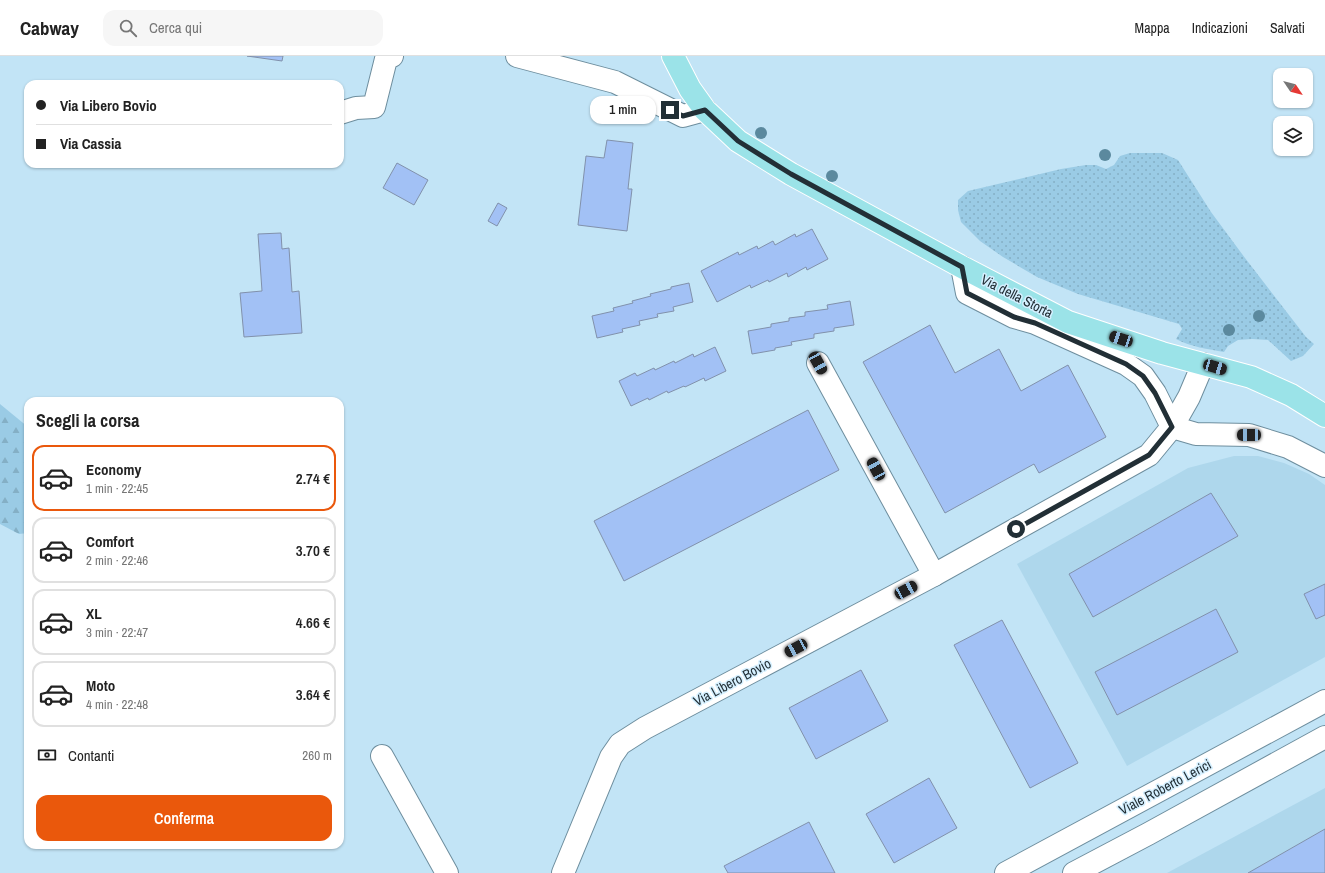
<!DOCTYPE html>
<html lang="it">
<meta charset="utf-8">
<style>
body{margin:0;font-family:"Archivo Narrow",sans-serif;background:#f6f6f6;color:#222;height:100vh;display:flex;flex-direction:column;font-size:15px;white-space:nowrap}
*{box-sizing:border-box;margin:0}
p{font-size:13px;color:#767676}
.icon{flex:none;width:22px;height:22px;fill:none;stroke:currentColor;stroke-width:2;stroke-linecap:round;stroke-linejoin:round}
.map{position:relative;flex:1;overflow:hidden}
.panel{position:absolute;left:24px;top:341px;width:320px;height:452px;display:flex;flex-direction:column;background:#fff;border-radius:12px;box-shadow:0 1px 3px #0004}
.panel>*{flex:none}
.hud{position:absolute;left:24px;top:24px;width:320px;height:88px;border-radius:12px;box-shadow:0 1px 3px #0004;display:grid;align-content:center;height:88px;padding:0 12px;background:#fff}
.needle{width:26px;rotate:125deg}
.fabs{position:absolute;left:1273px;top:12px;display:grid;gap:8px}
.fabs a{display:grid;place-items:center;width:40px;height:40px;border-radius:8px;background:#fff;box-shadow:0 1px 3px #0004;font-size:20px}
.end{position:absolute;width:18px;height:18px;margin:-9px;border:5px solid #222f36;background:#fff;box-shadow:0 0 0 2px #fff}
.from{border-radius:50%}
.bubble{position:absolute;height:28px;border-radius:12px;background:#fff;box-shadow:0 1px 3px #0004;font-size:13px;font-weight:600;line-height:28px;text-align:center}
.car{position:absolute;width:12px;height:24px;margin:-12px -6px;border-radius:5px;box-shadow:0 0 3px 1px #0007;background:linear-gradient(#222 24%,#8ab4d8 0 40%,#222 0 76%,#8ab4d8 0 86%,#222 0)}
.hud b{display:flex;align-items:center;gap:14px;height:38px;font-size:15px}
.hud b+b{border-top:1px solid #e0e0e0}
.hud i{width:10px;height:10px;background:#222}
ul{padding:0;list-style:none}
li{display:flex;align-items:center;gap:12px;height:66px;margin:0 8px 6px;padding:0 4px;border:2px solid #e0e0e0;border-radius:12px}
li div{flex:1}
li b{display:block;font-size:15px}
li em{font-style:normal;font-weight:600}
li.selected{border-color:#ea580c}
li>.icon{width:36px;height:36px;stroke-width:1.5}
h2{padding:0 12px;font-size:18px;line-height:48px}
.pay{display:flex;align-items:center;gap:10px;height:44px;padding:0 12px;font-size:15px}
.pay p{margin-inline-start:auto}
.primary-button{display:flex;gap:8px;margin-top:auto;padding:8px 12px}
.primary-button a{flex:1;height:46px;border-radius:12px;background:#ea580c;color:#fff;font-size:16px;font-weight:600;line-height:46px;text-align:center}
header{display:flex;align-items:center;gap:24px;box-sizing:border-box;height:56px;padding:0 20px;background:#fff;border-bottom:1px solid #e0e0e0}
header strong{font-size:19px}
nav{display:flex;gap:22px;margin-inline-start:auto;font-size:14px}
.search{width:280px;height:36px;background:#f6f6f6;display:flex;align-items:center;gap:10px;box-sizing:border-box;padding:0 14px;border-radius:12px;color:#767676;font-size:15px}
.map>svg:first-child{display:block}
</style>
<header>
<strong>Cabway</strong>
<div class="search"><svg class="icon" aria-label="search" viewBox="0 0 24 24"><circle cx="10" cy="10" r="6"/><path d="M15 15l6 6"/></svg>Cerca qui</div>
<nav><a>Mappa</a><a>Indicazioni</a><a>Salvati</a></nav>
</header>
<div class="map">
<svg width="1325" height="817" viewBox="0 0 1325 817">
<defs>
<pattern id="grass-dots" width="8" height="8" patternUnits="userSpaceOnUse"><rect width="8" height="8" fill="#9acbe5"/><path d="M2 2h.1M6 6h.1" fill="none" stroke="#84afc5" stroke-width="1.8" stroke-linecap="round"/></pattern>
<pattern id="forest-firs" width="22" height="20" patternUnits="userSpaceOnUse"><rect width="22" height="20" fill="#9acbe5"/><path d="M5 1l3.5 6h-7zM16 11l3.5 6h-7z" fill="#84afc5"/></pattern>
</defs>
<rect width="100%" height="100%" fill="#c2e4f6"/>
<!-- built -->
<g fill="#aed7ec">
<polygon points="1234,400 1258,400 1284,407 1309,418 1325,429 1325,601 1127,710 1017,508 1188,412"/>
<polygon points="1325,732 1325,817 1167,817"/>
</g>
<!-- grass -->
<path fill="url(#grass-dots)" d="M1130,97H1162L1178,104L1211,156L1245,202L1306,281L1314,288L1303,300L1291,305L1268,284L1252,283L1238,284L1228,290L1224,296C1208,293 1191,291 1176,283L1182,273L1179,268L1078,238L1037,221L1003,201L980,185L961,166L958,154V144L968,135L1061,113L1086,109H1096L1106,113L1114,109L1120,100Z"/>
<!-- forest -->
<polygon fill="url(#forest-firs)" points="0,348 28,371 28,477 19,478 0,468"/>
<!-- building -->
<g fill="#a2c1f5" stroke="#8191ab">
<polygon points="247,0 283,0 282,5"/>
<polygon points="607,84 633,87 628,133 632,133 627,175 578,169 586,100 604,102"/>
<polygon points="397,107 428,124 414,149 383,132"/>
<polygon points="498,147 507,152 497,170 488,165"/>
<polygon points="812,173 828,203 807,214 806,211 788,221 787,217 769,226 768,224 751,232 750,229 717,246 701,215 738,196 739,199 757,190 758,193 773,185 775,189 795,178 796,181"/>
<polygon points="281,177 282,193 289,192 292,236 299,235 302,277 244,281 240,237 262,235 258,178"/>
<polygon points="689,227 693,246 673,251 674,255 657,258 658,261 639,265 640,269 622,273 623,276 597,282 592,260 614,255 613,252 633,247 632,245 651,240 650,238 671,233 671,231"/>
<polygon points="850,245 854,269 834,272 834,275 814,278 814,282 791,286 792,289 775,292 775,294 752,298 748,275 771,271 771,268 789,265 789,262 805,260 805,256 828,253 827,249"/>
<polygon points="930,269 955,317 999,293 1021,335 1068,309 1106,381 1039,417 1034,408 945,457 863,306"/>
<polygon points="715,291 726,315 705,325 704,322 685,331 684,330 668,337 667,335 649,344 648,342 631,350 619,325 635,317 637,320 654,312 655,314 674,305 675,307 693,298 694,301"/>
<polygon points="808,354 839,414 624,525 594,465"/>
<polygon points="1211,437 1238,480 1093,561 1069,518"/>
<polygon points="1325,528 1325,559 1316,563 1304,538"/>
<polygon points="1216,553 1238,596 1117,659 1095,616"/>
<polygon points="1002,564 1078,707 1030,732 954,589"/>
<polygon points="861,614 888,665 816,703 789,652"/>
<polygon points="929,722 957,772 894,807 866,758"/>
<polygon points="809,766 835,817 728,817 724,810"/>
<polygon points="1325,773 1325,817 1248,817"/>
</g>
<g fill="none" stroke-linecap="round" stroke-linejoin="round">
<!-- minor casing -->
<g stroke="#6e8e9e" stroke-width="24">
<g id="minor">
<polyline points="517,0 615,26 683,60 705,54"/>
<polyline points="340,57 356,52 374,51 386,3 392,0"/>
<polyline points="962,211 967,237 1014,261 1035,267 1126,308 1143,320 1155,337 1172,371 1196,378 1249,379 1288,391 1325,410"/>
<polyline points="818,307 934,519"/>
<polyline points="382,700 447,817"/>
<polyline points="563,817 611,701 620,688 645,672 934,519 1149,399 1172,371 1189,341 1203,308"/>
<polyline points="1006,817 1325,645"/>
<polyline points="1074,817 1148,778 1325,681"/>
</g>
</g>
<!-- major casing -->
<g stroke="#fff" stroke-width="24">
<polyline id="major" points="673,0 690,33 705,54 738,85 791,118 962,211 1068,266 1162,297 1251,321 1291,339 1325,360"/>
</g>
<!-- minor -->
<use href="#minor" stroke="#fff" stroke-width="22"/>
<!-- major -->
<use href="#major" stroke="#9be3e8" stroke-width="22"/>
</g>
<!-- trees -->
<g fill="#5b899e">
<circle cx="761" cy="77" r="6"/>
<circle cx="1105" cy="99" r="6"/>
<circle cx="832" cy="120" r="6"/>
<circle cx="1259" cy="260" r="6"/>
<circle cx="1229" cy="274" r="6"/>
</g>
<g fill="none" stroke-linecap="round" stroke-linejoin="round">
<!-- route -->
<polyline stroke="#222f36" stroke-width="5" points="670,54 683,60 705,54 738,85 791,118 962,211 967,237 1014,261 1035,267 1126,308 1143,320 1155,337 1172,371 1149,399 1016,473"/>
</g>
<g text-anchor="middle" stroke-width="3" stroke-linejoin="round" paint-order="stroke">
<!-- street labels -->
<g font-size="14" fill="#222f36" stroke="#d5f0ff">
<text transform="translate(1017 240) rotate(27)" y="5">Via della Storta</text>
<text transform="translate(732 626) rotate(-28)" y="5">Via Libero Bovio</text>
<text transform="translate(1165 731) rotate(-28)" y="5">Viale Roberto Lerici</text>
</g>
</g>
</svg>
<div class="fabs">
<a><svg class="needle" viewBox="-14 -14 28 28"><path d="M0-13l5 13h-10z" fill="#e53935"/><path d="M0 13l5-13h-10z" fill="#767676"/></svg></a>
<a><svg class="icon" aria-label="layers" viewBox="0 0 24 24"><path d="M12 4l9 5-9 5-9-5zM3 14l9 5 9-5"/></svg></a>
</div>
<i class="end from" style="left:1016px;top:473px"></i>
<i class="end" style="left:670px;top:54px"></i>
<div class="bubble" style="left:590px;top:40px;width:66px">1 min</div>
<i class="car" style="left:1121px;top:283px;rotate:288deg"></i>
<i class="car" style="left:818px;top:307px;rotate:151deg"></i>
<i class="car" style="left:1215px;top:311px;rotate:106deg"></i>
<i class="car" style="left:1249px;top:379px;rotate:270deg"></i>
<i class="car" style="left:876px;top:413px;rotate:332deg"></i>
<i class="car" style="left:906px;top:534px;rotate:62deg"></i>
<i class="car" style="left:796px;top:592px;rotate:242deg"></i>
<div class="hud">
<b><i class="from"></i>Via Libero Bovio</b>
<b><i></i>Via Cassia</b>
</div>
<section class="panel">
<h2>Scegli la corsa</h2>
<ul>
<li class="selected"><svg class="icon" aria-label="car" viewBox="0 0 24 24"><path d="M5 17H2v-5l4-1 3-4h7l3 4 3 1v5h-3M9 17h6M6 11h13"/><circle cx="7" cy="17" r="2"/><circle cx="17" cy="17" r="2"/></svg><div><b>Economy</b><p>1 min · 22:45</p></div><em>2.74 €</em></li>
<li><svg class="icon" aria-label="car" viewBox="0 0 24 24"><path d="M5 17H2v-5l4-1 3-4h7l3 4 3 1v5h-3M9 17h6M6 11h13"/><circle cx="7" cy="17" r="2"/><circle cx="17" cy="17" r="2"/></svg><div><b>Comfort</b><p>2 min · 22:46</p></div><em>3.70 €</em></li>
<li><svg class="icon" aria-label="car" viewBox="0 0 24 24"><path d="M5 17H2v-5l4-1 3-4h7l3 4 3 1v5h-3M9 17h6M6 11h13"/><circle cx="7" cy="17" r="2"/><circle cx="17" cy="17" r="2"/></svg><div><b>XL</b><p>3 min · 22:47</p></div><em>4.66 €</em></li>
<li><svg class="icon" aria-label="car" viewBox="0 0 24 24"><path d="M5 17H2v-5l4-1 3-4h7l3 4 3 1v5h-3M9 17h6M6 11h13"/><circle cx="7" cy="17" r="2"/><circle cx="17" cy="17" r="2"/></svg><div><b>Moto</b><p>4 min · 22:48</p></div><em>3.64 €</em></li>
</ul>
<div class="pay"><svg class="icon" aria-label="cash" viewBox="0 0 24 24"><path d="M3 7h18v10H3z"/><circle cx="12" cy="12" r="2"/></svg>Contanti<p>260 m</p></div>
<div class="primary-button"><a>Conferma</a></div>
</section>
</div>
